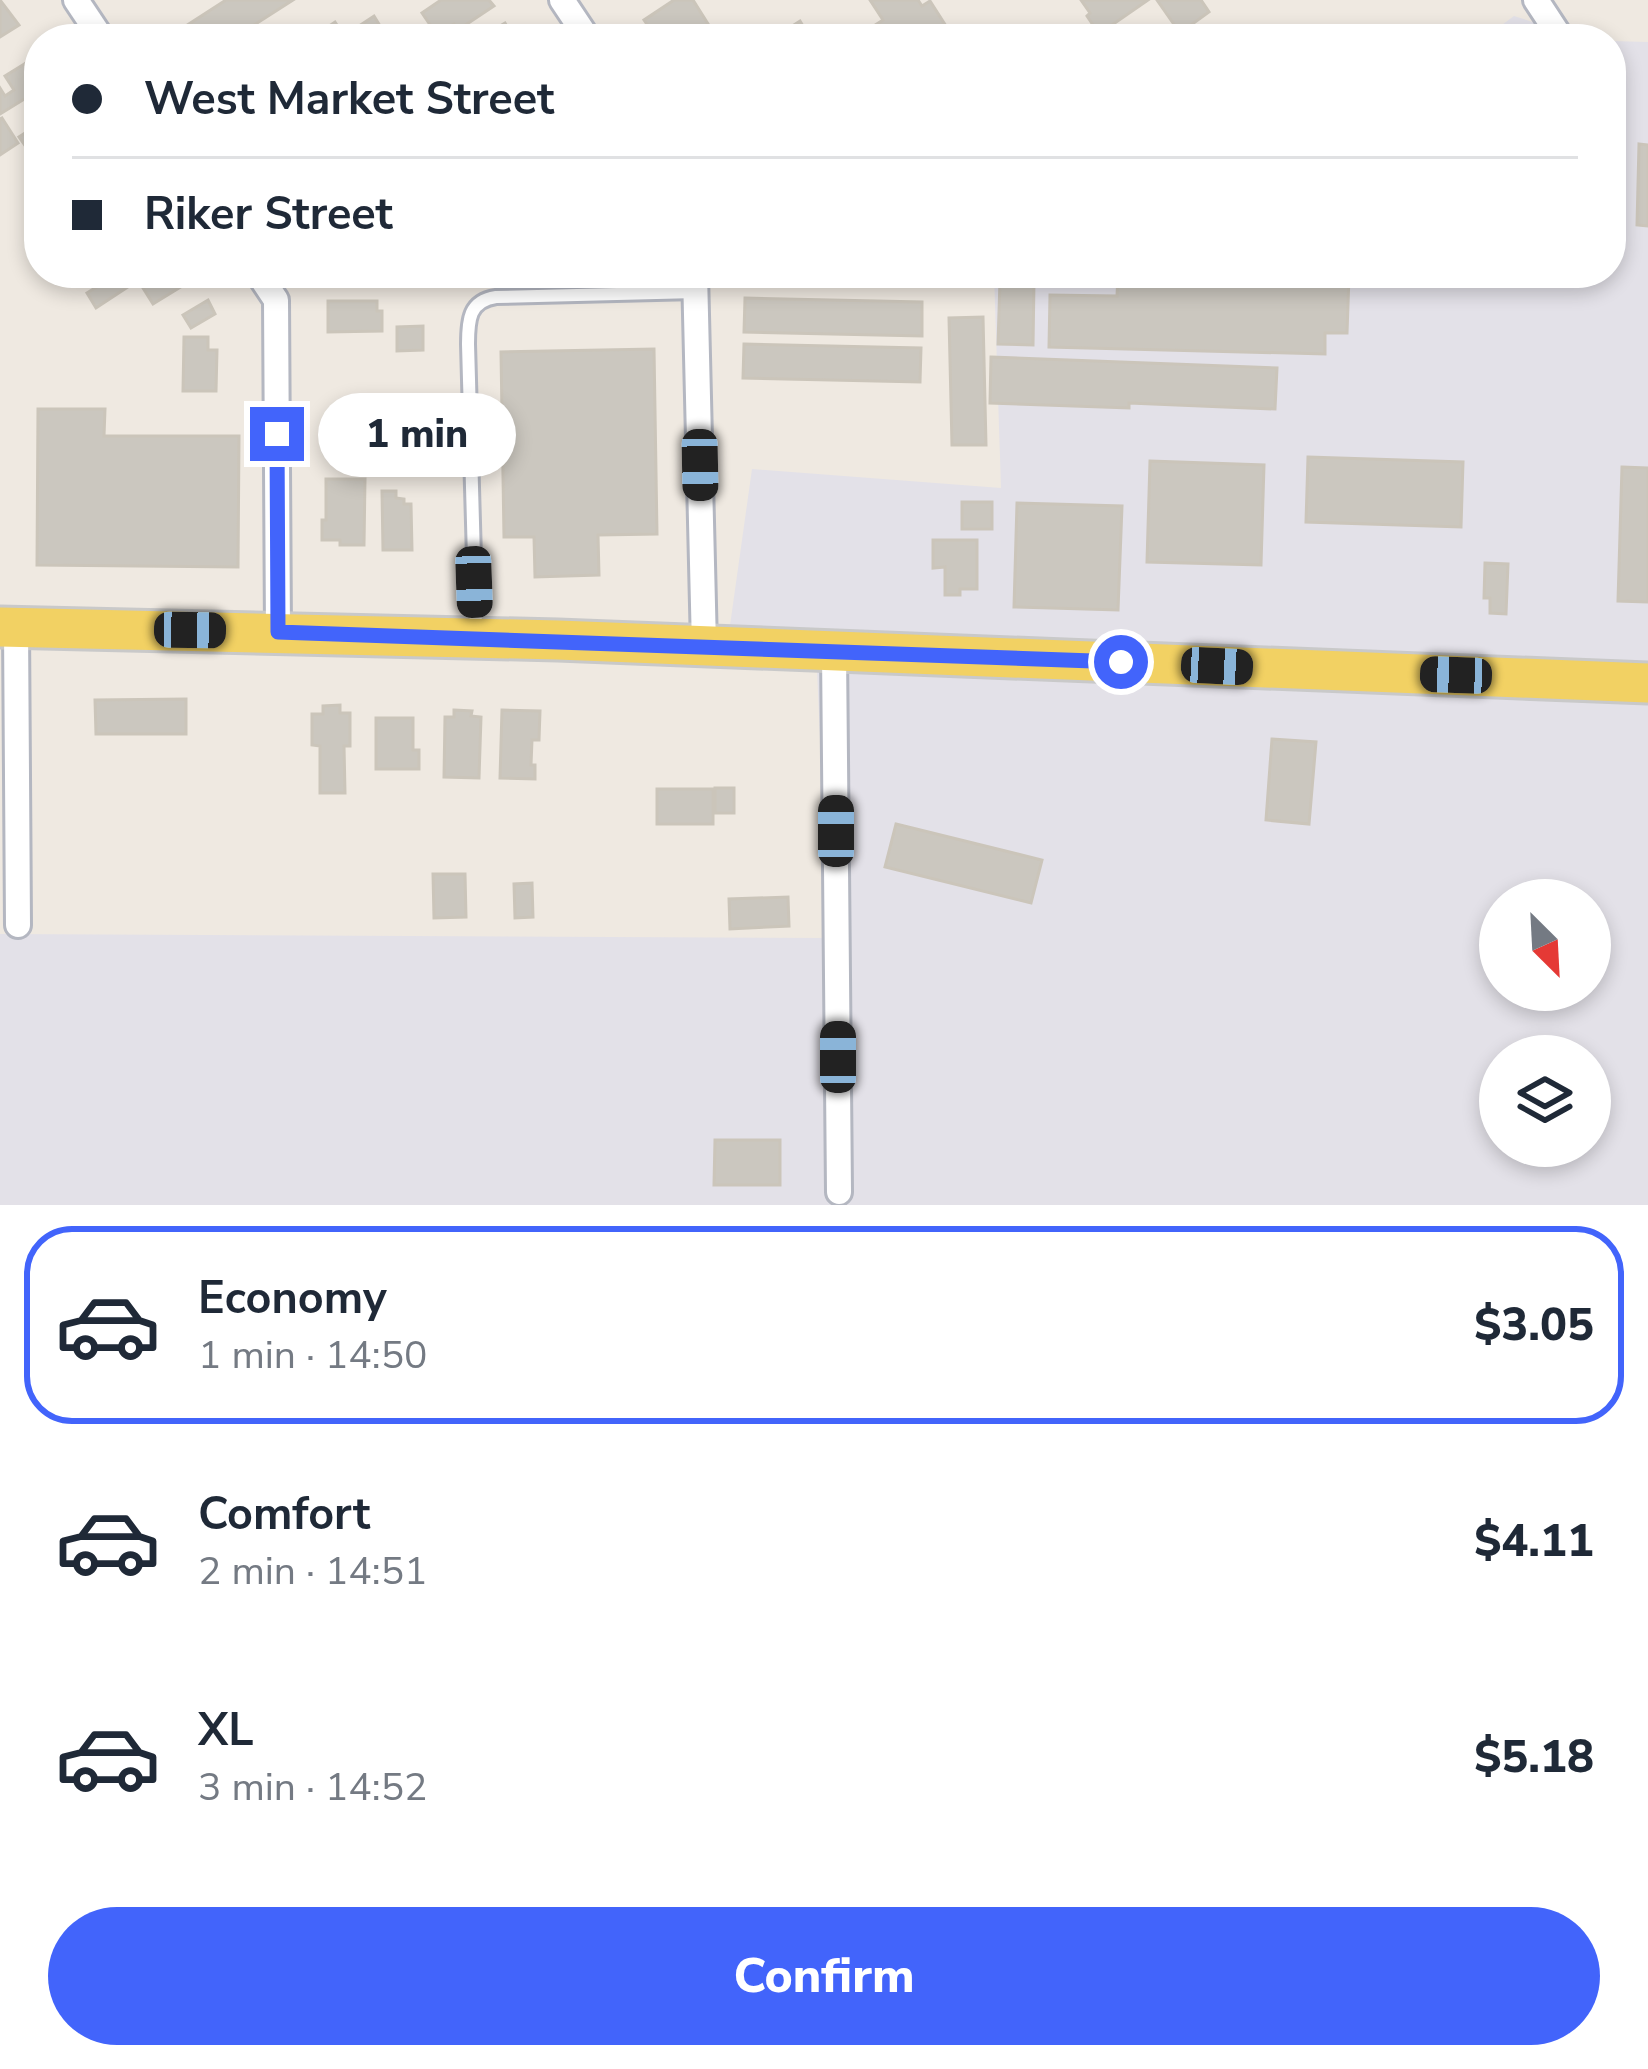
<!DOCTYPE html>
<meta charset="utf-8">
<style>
body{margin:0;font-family:"Nunito Sans",sans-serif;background:#f2f2f3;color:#1f2937;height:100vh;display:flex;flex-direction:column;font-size:45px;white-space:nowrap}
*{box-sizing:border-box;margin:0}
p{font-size:39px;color:#747a83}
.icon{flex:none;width:66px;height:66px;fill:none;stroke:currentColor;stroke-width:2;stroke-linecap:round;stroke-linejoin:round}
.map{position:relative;height:1205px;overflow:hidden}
.drawer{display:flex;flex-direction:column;background:#fff;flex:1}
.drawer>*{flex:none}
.hud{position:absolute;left:24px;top:24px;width:1602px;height:264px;border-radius:48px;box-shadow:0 6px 18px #0003;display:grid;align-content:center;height:264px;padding:0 48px;background:#fff}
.needle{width:78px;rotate:156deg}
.tools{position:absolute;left:1479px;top:879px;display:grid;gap:24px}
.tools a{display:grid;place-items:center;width:132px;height:132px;border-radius:50%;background:#fff;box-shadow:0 6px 18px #0003;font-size:60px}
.end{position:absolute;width:54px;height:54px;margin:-27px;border:15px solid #4264fb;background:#fff;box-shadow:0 0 0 6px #fff}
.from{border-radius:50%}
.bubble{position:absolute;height:84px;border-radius:42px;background:#fff;box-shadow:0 6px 18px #0003;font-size:39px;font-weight:800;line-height:84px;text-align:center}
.car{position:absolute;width:36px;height:72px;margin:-36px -18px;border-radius:15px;box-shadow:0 0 9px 3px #0007;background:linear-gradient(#222 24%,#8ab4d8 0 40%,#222 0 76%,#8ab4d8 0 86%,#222 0)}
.hud b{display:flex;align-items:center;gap:42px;height:114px;font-size:45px}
.hud b+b{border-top:3px solid #e0e1e3}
.hud i{width:30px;height:30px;background:#1f2937}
ul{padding:21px 0 0;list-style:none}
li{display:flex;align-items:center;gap:36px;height:198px;margin:0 24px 18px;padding:0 24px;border:6px solid transparent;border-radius:48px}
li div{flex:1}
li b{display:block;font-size:45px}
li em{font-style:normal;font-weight:800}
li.active{border-color:#4264fb}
li>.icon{width:108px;height:108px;stroke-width:1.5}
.action{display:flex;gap:24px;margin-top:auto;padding:24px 48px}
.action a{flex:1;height:138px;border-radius:72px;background:#4264fb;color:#fff;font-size:48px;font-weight:800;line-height:138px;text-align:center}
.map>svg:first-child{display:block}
</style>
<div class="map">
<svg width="1648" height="1205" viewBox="0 0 1648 1205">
<rect width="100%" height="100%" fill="#efe9e1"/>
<!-- industrial -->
<g fill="#e3e1e8" fill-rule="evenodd">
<polygon points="1514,16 1586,39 1483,39"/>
<path d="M1611,41L1648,42V1205H0V934L829,938L817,670L725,661L752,469L1001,488L994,273H1611ZM1500,900H1590V990H1500ZM1500,1056H1590V1146H1500Z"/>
</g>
<!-- building -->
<g fill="#cbc7bf" stroke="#cbc5ba" stroke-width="3">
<polygon points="0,0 19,25 0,37"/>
<polygon points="226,0 293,0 232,39 175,39 172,35"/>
<polygon points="441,0 489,0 494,6 458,30 454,24 437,35 422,13"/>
<polygon points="674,0 693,0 710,27 691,39 657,39 644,20"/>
<polygon points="870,0 918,0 922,6 930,1 946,26 925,39 871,39 866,31 883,20"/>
<polygon points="1081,0 1148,0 1099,34 1087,16 1090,13"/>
<polygon points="1157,0 1201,0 1209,12 1180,33"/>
<polygon points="374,16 388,39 350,39 347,34"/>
<polygon points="800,21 809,36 804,39 791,39 786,30"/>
<polygon points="335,22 346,39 310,39"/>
<polygon points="505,23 513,36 518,33 521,39 478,39"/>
<polygon points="39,55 39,90 0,114 0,88 5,96 14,90 5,76"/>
<polygon points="2,118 18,143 0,155 0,119"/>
<polygon points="39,124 39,163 38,164 19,137"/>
<polygon points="1639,144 1648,145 1648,226 1637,225"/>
<polygon points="119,273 188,273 192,280 153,304 143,288 148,285 143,277 96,308 87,293"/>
<polygon points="332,273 373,273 373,286 331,285"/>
<polygon points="1118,273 1328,273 1328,276 1349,276 1347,333 1325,333 1325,354 1049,347 1050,295 1117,296"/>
<polygon points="1000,280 1034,281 1033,345 998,344"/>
<polygon points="745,298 922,302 922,336 744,332"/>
<polygon points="208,300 215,314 191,328 183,315"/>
<polygon points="328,301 377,301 377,311 382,311 382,331 328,332"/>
<polygon points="983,317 986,445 952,445 949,318"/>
<polygon points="423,326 423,350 397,351 397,327"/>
<polygon points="184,337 208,337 208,350 217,350 216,391 183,391"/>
<polygon points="744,344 921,348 920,382 743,378"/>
<polygon points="654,349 657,534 598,535 599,575 535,577 534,537 504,537 501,352"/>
<polygon points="991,357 1277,368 1275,409 1129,403 1129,408 990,403"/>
<polygon points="38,409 105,409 104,436 239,436 238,567 37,565"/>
<rect x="410" y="428" width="13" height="25"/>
<polygon points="342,441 366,441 365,467 342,467"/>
<polygon points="1308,457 1463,462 1461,527 1306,522"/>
<polygon points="1150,461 1264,465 1261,565 1147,562"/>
<polygon points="1622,467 1648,468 1648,602 1618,601"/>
<polygon points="326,479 365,479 364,545 340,545 340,540 322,540 322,520 326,520"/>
<polygon points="382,491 396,491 396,498 404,499 404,504 411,504 412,550 383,550"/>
<rect x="962" y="502" width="30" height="27"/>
<polygon points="1017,503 1122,506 1118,610 1014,607"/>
<polygon points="933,540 977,540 977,589 960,589 960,595 945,595 945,567 933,568"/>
<polygon points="1485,563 1508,564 1506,614 1490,613 1490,598 1484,598"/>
<polygon points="186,699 186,734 96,734 95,700"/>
<polygon points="340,705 340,713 350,713 350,746 344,746 345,793 320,793 320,746 312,745 312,714 323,714 323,706"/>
<polygon points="454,710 472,711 471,716 481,717 479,778 444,777 445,717 454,717"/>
<polygon points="502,710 540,711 539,740 532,740 531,765 535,765 535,779 500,778"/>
<polygon points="376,718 413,718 413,750 419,750 419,769 376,769"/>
<polygon points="1272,739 1316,742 1309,824 1266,820"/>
<rect x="715" y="788" width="19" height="25"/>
<rect x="657" y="789" width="56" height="35"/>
<polygon points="896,824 1042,860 1031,903 885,867"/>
<polygon points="433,874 465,874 466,917 434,918"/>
<polygon points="532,883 533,917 515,918 514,884"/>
<polygon points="788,897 789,926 730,929 729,899"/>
<polygon points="715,1140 780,1140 780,1185 714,1185"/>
</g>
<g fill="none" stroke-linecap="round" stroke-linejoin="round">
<!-- service casing -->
<g stroke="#b4b7c1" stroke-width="18">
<path id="service" d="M476,630L468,344C468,320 469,301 496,297L696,292"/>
</g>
<!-- minor casing -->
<g stroke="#b4b7c1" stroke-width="30">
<g id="minor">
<polyline points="76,0 102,39"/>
<polyline points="562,0 588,39"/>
<polyline points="1536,0 1557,32"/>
<polyline points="258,273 276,300 278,632"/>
<polyline points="695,273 704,646"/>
<polyline points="16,627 18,925"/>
<polyline points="834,651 839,1192"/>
</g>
</g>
<!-- primary casing -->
<g stroke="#c9c9c9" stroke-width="45">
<polyline id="primary" points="0,627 558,640 1648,683"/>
</g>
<!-- service -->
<use href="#service" stroke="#fff" stroke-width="12"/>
<!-- minor -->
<use href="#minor" stroke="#fff" stroke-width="24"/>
<!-- primary -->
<use href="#primary" stroke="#f2d163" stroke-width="39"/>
</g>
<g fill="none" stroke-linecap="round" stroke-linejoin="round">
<!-- route -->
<polyline stroke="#4264fb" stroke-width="15" points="277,434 278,632 1121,662"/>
</g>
</svg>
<div class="tools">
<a><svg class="needle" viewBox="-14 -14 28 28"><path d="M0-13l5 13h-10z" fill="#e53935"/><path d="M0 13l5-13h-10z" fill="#747a83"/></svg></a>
<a><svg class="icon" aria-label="layers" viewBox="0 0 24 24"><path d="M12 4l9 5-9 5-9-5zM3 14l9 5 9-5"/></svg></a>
</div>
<i class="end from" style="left:1121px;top:662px"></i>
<i class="end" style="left:277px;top:434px"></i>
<div class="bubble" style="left:318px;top:393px;width:198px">1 min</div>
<i class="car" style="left:700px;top:465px;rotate:179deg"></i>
<i class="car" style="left:474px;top:582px;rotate:178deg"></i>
<i class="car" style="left:190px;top:630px;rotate:91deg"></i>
<i class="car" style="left:1217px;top:666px;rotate:93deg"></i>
<i class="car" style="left:1456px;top:675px;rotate:272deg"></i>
<i class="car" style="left:836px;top:831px;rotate:0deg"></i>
<i class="car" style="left:838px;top:1057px;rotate:0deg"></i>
<div class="hud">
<b><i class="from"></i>West Market Street</b>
<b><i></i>Riker Street</b>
</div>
</div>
<section class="drawer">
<ul>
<li class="active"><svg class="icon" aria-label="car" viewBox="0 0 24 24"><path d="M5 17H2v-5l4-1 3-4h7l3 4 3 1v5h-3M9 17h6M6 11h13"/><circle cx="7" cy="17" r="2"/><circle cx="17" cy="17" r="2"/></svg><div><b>Economy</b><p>1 min · 14:50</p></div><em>$3.05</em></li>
<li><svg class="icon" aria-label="car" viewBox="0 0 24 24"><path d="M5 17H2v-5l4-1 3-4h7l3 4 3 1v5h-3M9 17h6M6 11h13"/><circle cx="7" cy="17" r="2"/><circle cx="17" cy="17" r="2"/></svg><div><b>Comfort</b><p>2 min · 14:51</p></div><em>$4.11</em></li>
<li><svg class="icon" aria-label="car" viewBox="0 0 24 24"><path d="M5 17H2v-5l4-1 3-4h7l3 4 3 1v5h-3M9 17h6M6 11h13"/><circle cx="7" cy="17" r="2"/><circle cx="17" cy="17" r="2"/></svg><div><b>XL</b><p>3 min · 14:52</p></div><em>$5.18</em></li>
</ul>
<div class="action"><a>Confirm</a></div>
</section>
